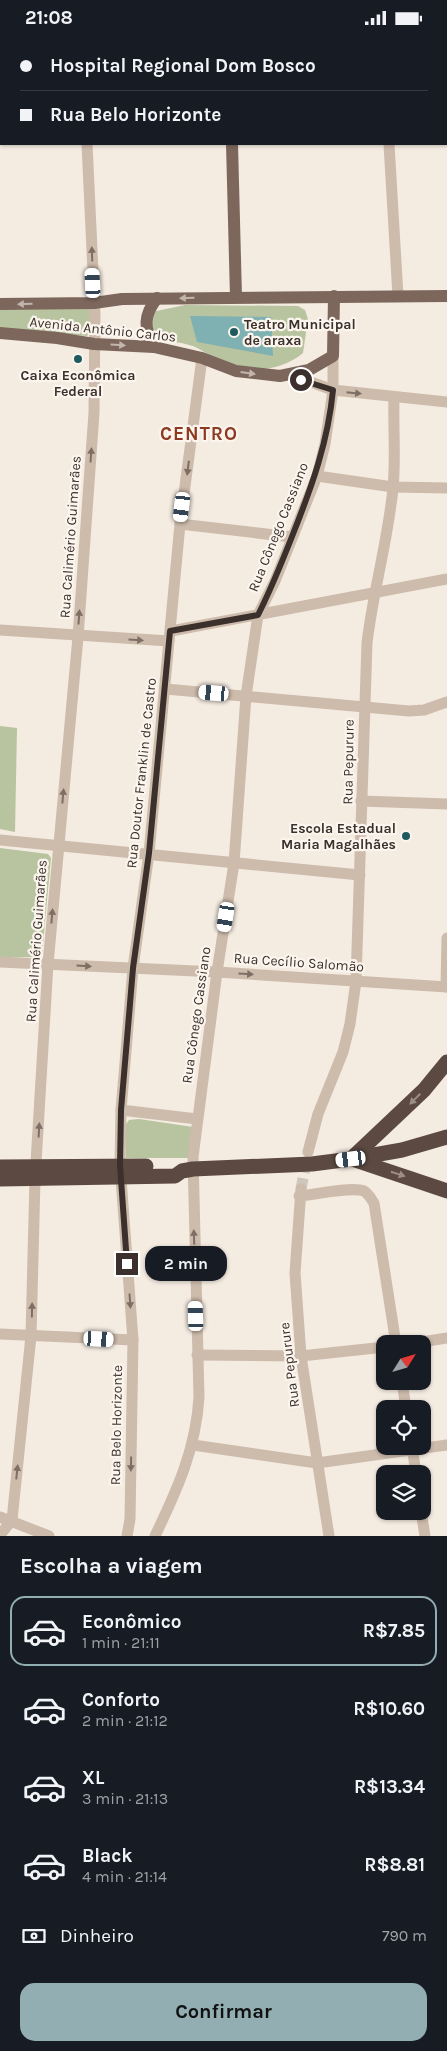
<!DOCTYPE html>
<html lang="pt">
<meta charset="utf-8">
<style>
body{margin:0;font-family:Karla,sans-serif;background:#20242c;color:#f1f3f6;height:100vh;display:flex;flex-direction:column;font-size:19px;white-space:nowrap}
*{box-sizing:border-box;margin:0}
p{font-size:16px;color:#9ea1a6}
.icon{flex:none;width:28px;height:28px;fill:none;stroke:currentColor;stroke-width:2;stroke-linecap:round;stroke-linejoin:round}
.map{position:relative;height:1501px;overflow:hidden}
.side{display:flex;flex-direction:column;background:#171b24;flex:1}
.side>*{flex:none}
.top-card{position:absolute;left:0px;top:0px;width:448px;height:110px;box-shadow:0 1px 4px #0004;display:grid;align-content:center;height:110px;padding:0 20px;background:#171b24}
.needle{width:32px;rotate:53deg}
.controls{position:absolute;left:376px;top:1300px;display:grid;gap:10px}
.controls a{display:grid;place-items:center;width:55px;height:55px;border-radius:10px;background:#171b24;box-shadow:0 1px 4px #0004;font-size:25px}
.end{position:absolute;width:22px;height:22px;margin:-11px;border:6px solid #3b302b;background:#fff;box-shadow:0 0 0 2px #fff}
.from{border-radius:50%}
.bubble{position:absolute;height:35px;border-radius:15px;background:#171b24;box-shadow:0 1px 4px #0004;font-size:16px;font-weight:700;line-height:35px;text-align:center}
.car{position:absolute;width:15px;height:30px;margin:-15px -8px;border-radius:6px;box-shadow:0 0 4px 1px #0007;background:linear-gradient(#fff 24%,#345 0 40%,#fff 0 76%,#345 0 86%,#fff 0)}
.top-card b{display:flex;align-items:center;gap:18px;height:48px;font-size:19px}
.top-card b+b{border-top:1px solid #363941}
.top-card i{width:12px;height:12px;background:#f1f3f6}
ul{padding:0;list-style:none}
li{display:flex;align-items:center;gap:15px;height:70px;margin:0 10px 8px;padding:0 10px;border:2px solid transparent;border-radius:15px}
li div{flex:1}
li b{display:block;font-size:19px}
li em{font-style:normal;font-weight:700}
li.selected{border-color:#92aeb2}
li>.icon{width:45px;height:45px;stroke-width:1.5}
h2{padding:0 20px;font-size:22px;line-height:60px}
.pay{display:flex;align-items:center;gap:12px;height:55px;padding:0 20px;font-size:19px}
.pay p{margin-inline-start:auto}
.button{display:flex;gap:10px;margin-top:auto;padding:10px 20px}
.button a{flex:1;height:58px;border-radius:15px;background:#92aeb2;color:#111;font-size:20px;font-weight:700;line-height:58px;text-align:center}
.status{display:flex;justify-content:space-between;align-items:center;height:35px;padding:0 25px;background:#171b24;direction:ltr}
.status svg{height:14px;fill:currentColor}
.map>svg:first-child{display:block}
</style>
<div class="status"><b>21:08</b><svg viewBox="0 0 49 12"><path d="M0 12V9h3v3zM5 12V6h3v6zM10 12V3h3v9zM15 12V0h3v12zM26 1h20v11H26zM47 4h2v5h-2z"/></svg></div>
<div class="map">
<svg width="447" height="1501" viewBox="0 0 447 1501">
<rect width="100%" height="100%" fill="#f4ebe1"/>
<!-- green -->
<g fill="#b8c4a0">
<polygon points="86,269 91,275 92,293 87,301 0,294 0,271"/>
<path d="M185,270L298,271L305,275L308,284L303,318C281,336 254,338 227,329C215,325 204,316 193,311C181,307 166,306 154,304L150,281L152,277Z"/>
<polygon points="0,691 17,693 15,797 0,794"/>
<polygon points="0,813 48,819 51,823 42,919 40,922 0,922"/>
<polygon points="139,1084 193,1092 188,1123 126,1123 126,1089 129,1085"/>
</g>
<!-- water -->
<polygon fill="#7fb0b2" points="190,281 271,282 273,321 197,307"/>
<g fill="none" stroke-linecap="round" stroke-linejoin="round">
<!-- minor-tunnel -->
<polyline stroke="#cfc6bd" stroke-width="11" stroke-dasharray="11 5.5" stroke-linecap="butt" points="301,1154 307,1122"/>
<!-- minor -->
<g stroke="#cdbbac" stroke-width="11">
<polyline points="82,0 82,1"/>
<polyline points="382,0 382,1"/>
<polyline points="446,22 447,22"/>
<polyline points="0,99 1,99"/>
<polyline points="389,109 398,261"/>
<polyline points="291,340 333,355 447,367"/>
<polyline points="317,441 393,452 447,453"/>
<polyline points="180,489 292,502"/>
<polyline points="0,595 169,606"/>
<polyline points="171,596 447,544"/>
<polyline points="166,654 409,676 424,675 447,667"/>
<polyline points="361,766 447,769"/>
<polyline points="0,805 360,840"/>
<polyline points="0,927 217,937 447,952"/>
<polyline points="446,952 447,903"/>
<polyline points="121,1075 197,1084"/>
<path d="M308,1117L318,1079L343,1017L350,989L356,946L367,608C373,556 388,506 393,453C396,423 393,392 394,362"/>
<polyline points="301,1154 295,1238 301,1321 329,1501"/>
<path d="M299,1161C314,1160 351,1151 364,1156C369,1159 371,1164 374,1168L396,1309"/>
<polyline points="0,1299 133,1305"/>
<polyline points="409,1309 447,1303"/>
<polyline points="197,1320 301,1321 385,1312"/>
<polyline points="402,1346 406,1374"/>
<polyline points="193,1410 317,1428 447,1410"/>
<polyline points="412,1411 416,1439"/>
<polyline points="421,1476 425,1501"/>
<polyline points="0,1482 49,1501"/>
<polyline points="0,1500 12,1485 31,1301 35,1144 48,929 78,602 94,378 95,279 87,109"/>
<polyline points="127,1501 130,1484 133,1305 120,1130 121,1075 133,933 149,818 180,489 202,323"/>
<path d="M155,1501C177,1455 196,1414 199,1362L193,1122L217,937L234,828L246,661L258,580L275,546L317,441L325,409L333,355V321"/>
</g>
<!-- major -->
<g stroke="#7d675c" stroke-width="12">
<polyline points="233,0 233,1"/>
<polyline points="232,109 236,262"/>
<polyline points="0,269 94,268 122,264 447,261"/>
<polyline points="0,298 57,303 94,309 154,312 202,323 236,336 280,341 309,335 333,321 334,261"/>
<path d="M154,312C144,293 143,281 157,263"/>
</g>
<!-- highway -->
<g stroke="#5c4a42" stroke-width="15">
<polyline points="351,1124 424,1055 447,1027"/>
<polyline points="355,1125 447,1156"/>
<polyline points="0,1132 146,1131"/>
<polyline points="0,1144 175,1141 182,1136 193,1134 312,1129 351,1124 402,1115 447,1102"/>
</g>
</g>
<!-- one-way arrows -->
<defs><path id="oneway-solid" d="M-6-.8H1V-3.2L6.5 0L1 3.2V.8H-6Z" transform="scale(1.25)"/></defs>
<g fill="#7d6f65">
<use href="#oneway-solid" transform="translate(92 219) rotate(-92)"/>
<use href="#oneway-solid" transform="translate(354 358) rotate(6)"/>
<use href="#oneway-solid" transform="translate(91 420) rotate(-86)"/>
<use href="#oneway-solid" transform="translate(188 433) rotate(97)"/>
<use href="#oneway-solid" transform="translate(79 582) rotate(-86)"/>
<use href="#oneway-solid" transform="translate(136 605) rotate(3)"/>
<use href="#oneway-solid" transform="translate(63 761) rotate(-85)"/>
<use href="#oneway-solid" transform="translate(52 881) rotate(-85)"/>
<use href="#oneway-solid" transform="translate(84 931) rotate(3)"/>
<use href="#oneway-solid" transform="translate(246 939) rotate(4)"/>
<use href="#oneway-solid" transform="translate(39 1095) rotate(-87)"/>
<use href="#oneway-solid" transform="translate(194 1202) rotate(-92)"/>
<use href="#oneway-solid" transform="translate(130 1266) rotate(86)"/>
<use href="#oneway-solid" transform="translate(32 1275) rotate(-89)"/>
<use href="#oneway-solid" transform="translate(131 1429) rotate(91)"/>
<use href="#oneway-solid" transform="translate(17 1437) rotate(-84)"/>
</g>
<g fill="#c2b5ac">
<use href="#oneway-solid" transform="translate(187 263) rotate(179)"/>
<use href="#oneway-solid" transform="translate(25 269) rotate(179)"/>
<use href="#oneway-solid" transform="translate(118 310) rotate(3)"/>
<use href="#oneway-solid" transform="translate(248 338) rotate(8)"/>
</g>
<g fill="#9c8e87">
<use href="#oneway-solid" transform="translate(415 1064) rotate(135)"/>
<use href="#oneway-solid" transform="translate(398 1139) rotate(18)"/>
</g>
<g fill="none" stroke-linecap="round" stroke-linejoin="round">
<!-- route -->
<path stroke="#3b302b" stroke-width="6" d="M127,1229L120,1130L121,1075L133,933L149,818L170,596L258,580C271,554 282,527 293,499C312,451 328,407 333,355L301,345"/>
</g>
<!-- markers -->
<g fill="#1f5a5e" stroke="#fbf5ee" stroke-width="2">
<circle cx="234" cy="297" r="5"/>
<circle cx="78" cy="324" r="5"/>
<circle cx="406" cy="801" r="5"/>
</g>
<g text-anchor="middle" stroke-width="4.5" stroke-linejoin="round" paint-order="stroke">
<!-- poi labels -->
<g font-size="14" font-weight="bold" fill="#3b302b" stroke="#fbf5ee" text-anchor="start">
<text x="244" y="294">Teatro Municipal<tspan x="244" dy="16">de araxa</tspan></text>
<text x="78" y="345" text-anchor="middle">Caixa Econômica<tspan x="78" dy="16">Federal</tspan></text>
<text x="396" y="798" text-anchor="end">Escola Estadual<tspan x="396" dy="16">Maria Magalhães</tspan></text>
</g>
<!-- street labels -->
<g font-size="14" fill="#3b302b" stroke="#fbf5ee">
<text transform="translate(103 294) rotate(6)" y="5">Avenida Antônio Carlos</text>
<text transform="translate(278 492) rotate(-68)" y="5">Rua Cônego Cassiano</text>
<text transform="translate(70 502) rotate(-86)" y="5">Rua Calimério Guimarães</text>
<text transform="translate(348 727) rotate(-89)" y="5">Rua Pepurure</text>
<text transform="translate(141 738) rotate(-84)" y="5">Rua Doutor Franklin de Castro</text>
<text transform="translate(36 906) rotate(-86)" y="5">Rua Calimério Guimarães</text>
<text transform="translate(299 927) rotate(4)" y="5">Rua Cecílio Salomão</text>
<text transform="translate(196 980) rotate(-82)" y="5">Rua Cônego Cassiano</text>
<text transform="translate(289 1330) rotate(-97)" y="5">Rua Pepurure</text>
<text transform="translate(116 1390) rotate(-89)" y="5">Rua Belo Horizonte</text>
</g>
<!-- district labels -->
<g font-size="19" font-weight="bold" letter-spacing="1" fill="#8c3b22" stroke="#fbf5ee">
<text x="199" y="405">CENTRO</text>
</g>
</g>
</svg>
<div class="controls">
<a><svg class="needle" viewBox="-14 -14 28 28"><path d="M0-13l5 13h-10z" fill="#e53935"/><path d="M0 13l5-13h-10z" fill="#9ea1a6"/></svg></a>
<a><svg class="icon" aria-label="locate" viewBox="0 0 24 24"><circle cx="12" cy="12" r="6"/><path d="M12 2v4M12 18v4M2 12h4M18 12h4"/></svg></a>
<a><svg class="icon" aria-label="layers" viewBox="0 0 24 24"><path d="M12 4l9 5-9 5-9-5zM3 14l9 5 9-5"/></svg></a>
</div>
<i class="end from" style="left:301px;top:345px"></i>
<i class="end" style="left:127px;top:1229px"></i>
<div class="bubble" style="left:145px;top:1211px;width:82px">2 min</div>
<i class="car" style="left:93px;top:248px;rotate:357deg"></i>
<i class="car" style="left:182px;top:472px;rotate:187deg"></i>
<i class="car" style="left:214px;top:658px;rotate:275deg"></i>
<i class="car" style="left:226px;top:882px;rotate:189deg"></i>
<i class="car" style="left:351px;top:1124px;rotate:263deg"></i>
<i class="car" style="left:196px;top:1281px;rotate:358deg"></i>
<i class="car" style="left:99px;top:1304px;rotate:93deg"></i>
<div class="top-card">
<b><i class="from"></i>Hospital Regional Dom Bosco</b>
<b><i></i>Rua Belo Horizonte</b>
</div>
</div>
<section class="side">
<h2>Escolha a viagem</h2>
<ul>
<li class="selected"><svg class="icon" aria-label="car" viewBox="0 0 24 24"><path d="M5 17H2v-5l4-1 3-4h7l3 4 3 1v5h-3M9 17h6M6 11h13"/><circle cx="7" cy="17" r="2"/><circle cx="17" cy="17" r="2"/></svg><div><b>Econômico</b><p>1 min · 21:11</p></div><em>R$7.85</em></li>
<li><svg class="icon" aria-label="car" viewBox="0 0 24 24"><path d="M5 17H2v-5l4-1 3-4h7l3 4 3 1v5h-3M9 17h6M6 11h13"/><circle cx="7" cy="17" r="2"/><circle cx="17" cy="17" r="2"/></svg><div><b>Conforto</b><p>2 min · 21:12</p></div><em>R$10.60</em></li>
<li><svg class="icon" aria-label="car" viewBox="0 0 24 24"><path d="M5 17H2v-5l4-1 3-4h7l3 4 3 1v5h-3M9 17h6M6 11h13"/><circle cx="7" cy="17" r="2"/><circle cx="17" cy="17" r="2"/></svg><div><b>XL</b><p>3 min · 21:13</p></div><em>R$13.34</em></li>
<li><svg class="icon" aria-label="car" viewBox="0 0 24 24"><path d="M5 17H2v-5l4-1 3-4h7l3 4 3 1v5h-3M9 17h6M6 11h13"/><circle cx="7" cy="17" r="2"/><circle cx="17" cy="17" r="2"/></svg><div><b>Black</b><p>4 min · 21:14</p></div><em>R$8.81</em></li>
</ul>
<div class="pay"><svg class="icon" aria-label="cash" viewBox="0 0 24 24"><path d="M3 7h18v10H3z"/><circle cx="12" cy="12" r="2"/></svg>Dinheiro<p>790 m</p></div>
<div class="button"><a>Confirmar</a></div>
</section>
